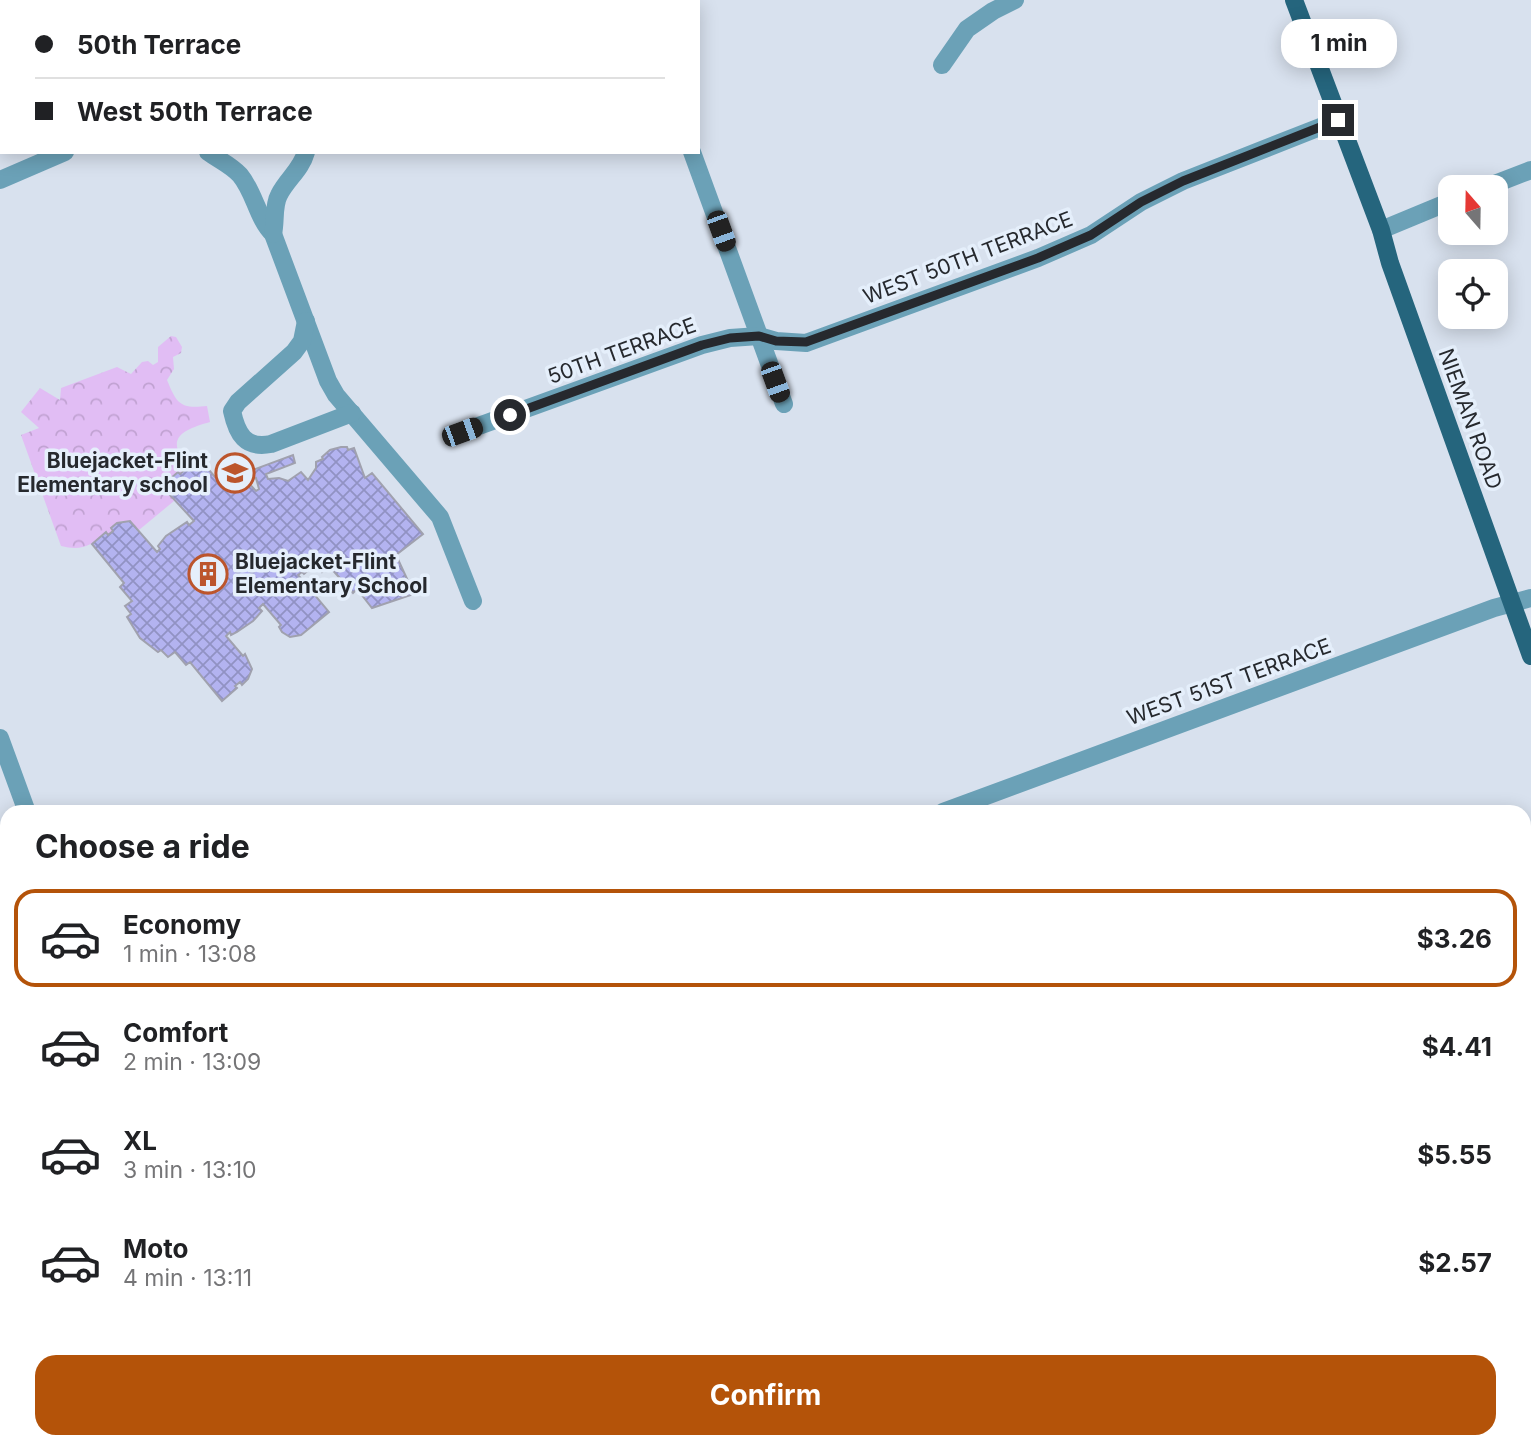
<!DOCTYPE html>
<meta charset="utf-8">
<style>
body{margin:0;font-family:Inter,sans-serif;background:#f2f2f2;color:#202124;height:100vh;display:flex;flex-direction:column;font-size:26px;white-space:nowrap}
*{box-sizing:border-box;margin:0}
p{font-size:23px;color:#757577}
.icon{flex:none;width:38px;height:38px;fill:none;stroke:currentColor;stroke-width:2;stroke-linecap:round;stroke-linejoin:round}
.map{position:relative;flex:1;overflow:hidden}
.panel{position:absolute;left:0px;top:805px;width:1531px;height:644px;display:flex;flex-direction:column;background:#fff;border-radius:21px 21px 0 0;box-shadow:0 4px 18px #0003}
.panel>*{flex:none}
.guide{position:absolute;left:0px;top:0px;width:700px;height:154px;box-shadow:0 4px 18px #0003;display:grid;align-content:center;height:154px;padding:0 35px;background:#fff}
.needle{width:46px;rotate:340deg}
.buttons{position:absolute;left:1438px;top:175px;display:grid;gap:14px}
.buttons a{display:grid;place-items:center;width:70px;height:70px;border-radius:14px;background:#fff;box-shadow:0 4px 18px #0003;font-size:35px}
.end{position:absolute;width:32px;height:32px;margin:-16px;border:9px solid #26292e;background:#fff;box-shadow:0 0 0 4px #fff}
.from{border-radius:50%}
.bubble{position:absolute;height:49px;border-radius:21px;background:#fff;box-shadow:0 4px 18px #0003;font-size:23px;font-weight:700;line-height:49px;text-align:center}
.car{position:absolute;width:21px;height:42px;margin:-21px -10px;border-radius:9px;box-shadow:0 0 5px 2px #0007;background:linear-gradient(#222 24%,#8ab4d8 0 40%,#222 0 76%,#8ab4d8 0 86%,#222 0)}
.guide b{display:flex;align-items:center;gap:24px;height:66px;font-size:26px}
.guide b+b{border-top:2px solid #e0e0e0}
.guide i{width:18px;height:18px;background:#202124}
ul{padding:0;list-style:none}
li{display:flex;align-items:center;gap:21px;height:98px;margin:0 14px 10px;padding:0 21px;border:4px solid transparent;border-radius:21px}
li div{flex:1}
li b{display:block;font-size:26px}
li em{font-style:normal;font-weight:700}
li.current{border-color:#b45309}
li>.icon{width:63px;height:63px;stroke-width:1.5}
h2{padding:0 35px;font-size:32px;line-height:84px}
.cta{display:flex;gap:14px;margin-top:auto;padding:14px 35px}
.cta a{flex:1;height:80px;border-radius:21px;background:#b45309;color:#fff;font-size:28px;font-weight:700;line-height:80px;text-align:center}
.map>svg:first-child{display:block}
</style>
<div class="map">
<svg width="1531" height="1449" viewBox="0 0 1531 1449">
<defs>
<pattern id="park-crowns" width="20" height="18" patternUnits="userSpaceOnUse" patternTransform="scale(1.75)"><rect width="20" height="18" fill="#e1bdf4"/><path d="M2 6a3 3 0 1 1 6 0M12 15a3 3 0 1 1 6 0" fill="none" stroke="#c1a2d2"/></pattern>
<pattern id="building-cross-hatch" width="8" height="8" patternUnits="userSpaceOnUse" patternTransform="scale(1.75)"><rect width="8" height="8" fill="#b3b3f0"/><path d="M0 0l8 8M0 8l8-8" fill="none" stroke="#9192c3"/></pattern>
</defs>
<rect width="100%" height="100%" fill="#d8e1ee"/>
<!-- park -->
<path fill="url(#park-crowns)" d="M171,336L176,337L182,347L181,353L173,357L174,369L167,380C177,404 180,409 207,406L210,422C186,429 163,437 187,464L183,468L185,470L180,474L178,472L168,482V491L174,501L139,530L130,521H121L112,528L113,531L108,535L106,533C91,546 81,551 61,546L21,435L39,428L21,412L40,388L60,400L61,388L117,367L131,374L142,362L148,361L153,365L158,362V347Z"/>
<!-- building -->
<polygon fill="url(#building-cross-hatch)" stroke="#a0a1ae" stroke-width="2" points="341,447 347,447 348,450 354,448 365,478 372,473 423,534 396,555 414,594 372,608 357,589 353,593 329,566 322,572 316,564 304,574 302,572 298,575 329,612 301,635 290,637 282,632 279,627 281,625 263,604 259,608 262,611 253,621 237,632 231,635 230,632 226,636 243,656 245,654 252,669 248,679 242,685 240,682 235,686 237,688 222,701 190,662 186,665 175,652 168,657 161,650 158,652 140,638 127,617 131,614 125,606 132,601 120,587 124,583 92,544 106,532 108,535 113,531 111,528 117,523 130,521 157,552 160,549 158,546 166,536 187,522 189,525 194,521 170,495 168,487 171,478 178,472 180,474 185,470 183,468 197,456 215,477 220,473 232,487 243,477 256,491 259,489 256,478 253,479 250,471 293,455 295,463 266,474 268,479 279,478 288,481 301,472 308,480 316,468 316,462 323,459 322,457 330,450"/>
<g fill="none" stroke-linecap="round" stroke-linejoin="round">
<!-- minor -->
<g stroke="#6ba1b7" stroke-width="18">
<polyline points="144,0 144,2"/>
<polyline points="637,0 638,2"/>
<polyline points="472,2 476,0"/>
<polyline points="942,65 967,29 993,11 1015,0"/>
<path d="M208,152C219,160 231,165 240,175C255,193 257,218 273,234L328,381L336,395L440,517L473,601"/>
<polyline points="692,152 784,404"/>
<polyline points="0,180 65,152"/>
<polyline points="1487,187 1531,170"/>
<polyline points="1381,230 1451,201"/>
<path d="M273,234C276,221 273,206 279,195C287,179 301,170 306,152"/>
<path d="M306,321L302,341L294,352L238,402L232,411C237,434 245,449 271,444L352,413"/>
<polyline points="462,432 702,345 730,338 759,336 776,341 806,343 1038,258 1091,235 1141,202 1183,181 1338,120"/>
<polyline points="0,738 27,812"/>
<polyline points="943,812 1494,608 1531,598"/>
<polyline points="0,987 7,984"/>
<polyline points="1524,1329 1531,1348"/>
<polyline points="0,1373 7,1393"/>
<polyline points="1524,1424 1531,1425"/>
<polyline points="25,1442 27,1449"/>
<polyline points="253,1442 256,1449"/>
<polyline points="467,1442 468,1449"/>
<polyline points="683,1442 685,1449"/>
<polyline points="975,1442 977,1449"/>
</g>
<!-- major -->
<polyline stroke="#25657d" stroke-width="18" points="1294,0 1381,230 1390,263 1531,656"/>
</g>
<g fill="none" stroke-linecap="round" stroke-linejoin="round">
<!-- route -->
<polyline stroke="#26292e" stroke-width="9" points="510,415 702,345 730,338 759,336 776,341 806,342 1038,258 1091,235 1141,202 1183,181 1338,120"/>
</g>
<!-- icons -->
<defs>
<g id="school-ring" transform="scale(2.0125)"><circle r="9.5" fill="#e5effb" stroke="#bc552c" stroke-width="1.5"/><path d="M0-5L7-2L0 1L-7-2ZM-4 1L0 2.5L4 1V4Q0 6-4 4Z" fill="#bc552c"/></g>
<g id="building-ring" transform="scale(2.0125)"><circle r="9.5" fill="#e5effb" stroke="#bc552c" stroke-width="1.5"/><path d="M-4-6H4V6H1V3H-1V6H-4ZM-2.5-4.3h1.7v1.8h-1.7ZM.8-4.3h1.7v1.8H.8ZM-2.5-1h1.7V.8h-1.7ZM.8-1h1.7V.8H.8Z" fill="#bc552c"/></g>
</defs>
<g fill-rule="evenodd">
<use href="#school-ring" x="235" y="473"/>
<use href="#building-ring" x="208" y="574"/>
</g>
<g text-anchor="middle" stroke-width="7" stroke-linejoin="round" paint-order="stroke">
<!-- street labels -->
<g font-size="21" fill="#26292e" stroke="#e5effb">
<text transform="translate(968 258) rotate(-21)" y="7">WEST 50TH TERRACE</text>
<text transform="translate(622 351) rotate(-20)" y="7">50TH TERRACE</text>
<text transform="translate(1470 419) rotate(70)" y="7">NIEMAN ROAD</text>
<text transform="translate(1229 682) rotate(-20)" y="7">WEST 51ST TERRACE</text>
</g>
<!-- poi labels -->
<g font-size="21" font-weight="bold" fill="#26292e" stroke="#e5effb" text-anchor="end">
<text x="208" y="468">Bluejacket-Flint<tspan x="208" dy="24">Elementary school</tspan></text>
<text x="235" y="569" text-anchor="start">Bluejacket-Flint<tspan x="235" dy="24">Elementary School</tspan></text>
</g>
</g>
</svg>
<div class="buttons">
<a><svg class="needle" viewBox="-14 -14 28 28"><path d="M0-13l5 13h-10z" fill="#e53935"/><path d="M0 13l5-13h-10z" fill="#757577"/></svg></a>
<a><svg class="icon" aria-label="locate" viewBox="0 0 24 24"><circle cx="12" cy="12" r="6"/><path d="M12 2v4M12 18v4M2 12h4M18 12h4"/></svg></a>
</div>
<i class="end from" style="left:510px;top:415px"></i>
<i class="end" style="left:1338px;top:120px"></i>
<div class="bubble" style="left:1281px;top:19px;width:116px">1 min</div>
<i class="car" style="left:721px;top:231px;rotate:160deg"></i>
<i class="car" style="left:775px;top:382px;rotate:160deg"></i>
<i class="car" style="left:462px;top:432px;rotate:70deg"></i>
<div class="guide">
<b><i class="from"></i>50th Terrace</b>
<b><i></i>West 50th Terrace</b>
</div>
<section class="panel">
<h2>Choose a ride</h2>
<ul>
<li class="current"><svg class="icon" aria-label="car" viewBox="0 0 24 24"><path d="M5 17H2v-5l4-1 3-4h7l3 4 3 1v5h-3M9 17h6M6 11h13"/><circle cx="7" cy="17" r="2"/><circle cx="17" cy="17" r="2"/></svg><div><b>Economy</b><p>1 min · 13:08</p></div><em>$3.26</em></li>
<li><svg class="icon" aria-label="car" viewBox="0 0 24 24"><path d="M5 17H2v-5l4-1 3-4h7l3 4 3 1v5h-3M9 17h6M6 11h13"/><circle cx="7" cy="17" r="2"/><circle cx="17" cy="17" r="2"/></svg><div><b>Comfort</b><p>2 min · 13:09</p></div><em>$4.41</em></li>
<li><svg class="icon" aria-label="car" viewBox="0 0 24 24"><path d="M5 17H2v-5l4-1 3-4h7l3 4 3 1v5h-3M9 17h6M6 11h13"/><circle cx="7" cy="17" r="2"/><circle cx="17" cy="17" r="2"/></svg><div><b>XL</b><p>3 min · 13:10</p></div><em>$5.55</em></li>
<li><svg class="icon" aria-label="car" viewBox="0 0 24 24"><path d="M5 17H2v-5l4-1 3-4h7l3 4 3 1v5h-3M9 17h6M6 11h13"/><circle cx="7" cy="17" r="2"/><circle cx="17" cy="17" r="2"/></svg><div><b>Moto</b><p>4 min · 13:11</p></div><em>$2.57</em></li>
</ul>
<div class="cta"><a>Confirm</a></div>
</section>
</div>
